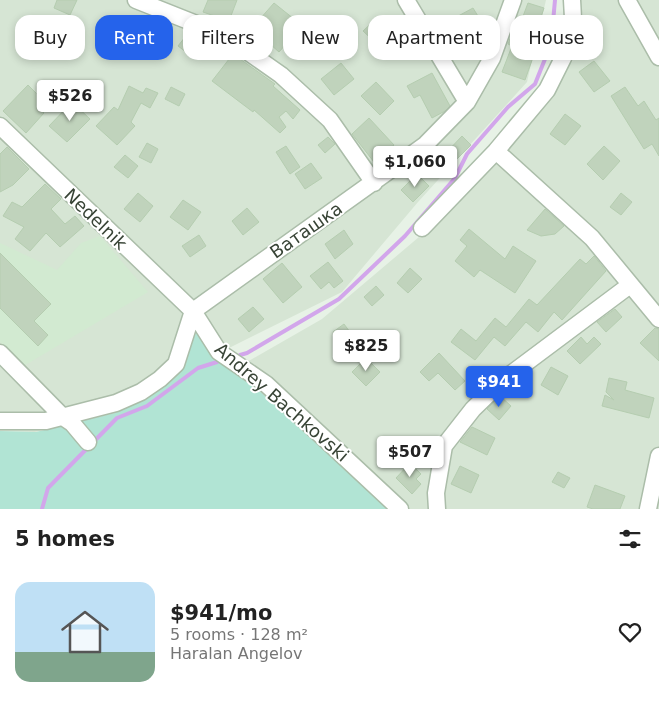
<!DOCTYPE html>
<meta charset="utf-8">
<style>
:root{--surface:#fff;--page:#f2f2f2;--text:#222;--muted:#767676;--line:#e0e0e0;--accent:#2563eb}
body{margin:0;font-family:"DejaVu Sans",sans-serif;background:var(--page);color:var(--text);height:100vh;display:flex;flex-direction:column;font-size:19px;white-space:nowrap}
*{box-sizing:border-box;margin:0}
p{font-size:16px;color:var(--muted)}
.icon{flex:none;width:28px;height:28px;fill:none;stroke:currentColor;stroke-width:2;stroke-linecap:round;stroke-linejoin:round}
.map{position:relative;height:509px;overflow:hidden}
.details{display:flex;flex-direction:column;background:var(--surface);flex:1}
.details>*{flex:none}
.banner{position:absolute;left:15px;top:15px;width:630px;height:45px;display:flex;gap:10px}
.price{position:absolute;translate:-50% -42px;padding:0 11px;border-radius:5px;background:#fff;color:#222;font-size:16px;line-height:32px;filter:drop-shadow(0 1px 2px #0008)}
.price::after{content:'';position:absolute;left:50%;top:30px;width:15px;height:11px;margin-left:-8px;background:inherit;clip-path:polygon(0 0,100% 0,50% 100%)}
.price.on{background:var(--accent);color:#fff}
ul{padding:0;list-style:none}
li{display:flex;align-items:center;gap:15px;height:125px;padding:0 15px}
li+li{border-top:1px solid var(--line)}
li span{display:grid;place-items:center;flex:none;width:140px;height:100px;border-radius:15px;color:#555}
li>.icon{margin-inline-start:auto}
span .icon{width:60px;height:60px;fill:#fffc;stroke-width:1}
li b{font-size:21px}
h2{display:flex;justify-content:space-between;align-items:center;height:60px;padding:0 15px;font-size:21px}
.pill{padding:0 18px;border-radius:15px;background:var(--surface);box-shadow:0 2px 8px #0003;font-size:18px;line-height:45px}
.pill.on{background:var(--accent);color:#fff}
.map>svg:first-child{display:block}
.residential{fill:#d6e5d4}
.education{fill:#d2ead1}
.green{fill:#b1e4d4}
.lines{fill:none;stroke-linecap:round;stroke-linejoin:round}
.stream{stroke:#d2a6eb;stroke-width:4}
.building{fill:#c0d3bc;stroke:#b5cdb0}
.minor-casing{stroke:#abbda9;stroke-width:19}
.minor{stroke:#fff;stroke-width:16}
.labels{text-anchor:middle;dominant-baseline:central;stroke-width:4;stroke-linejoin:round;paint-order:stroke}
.street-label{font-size:18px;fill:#384436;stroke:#fff}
</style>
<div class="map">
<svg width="659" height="509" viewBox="0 0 659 509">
<rect width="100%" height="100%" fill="#e7f2e6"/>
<path class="residential" d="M0 0H546L527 82 418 202 342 292 231 347 216 351 196 334 176 376 115 413 35 432 0 431Z
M580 0H659V509H400L240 366 322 319 458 204 587 43Z"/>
<path class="education" d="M100 236 148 292 22 367 0 342V243L57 270 81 243Z"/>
<path class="green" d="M196 333 389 509H0V431L36 432 115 413 176 376Z"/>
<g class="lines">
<path class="stream" d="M240 355 247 353 339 299 405 236 455 178 467 154 508 107 535 84 551 44 555 0
M42 509 48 488 117 418 147 406 198 368 217 362"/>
</g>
<path class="building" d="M57 0H77L70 15 54 8Z
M208 0H237L229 21 203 12Z
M274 3 304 27 309 20 317 26 322 19 339 33 320 54 295 34 279 52 252 28Z
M528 3 544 8 532 44 537 46 525 80 502 72 512 46 508 44 512 33 516 35Z
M473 8 481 21 493 26 489 37 472 30 458 38 449 21Z
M377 18 390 31 377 44 363 31Z
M30 26 50 34 43 56 22 49Z
M189 32 208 40 194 58 178 46Z
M141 33 151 41 142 52 132 43Z
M233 54 275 84 273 86 300 110 293 119 286 111 279 117 286 127 280 133 254 110 253 112 212 81Z
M594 61 610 81 594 92 579 72Z
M341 63 354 79 334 95 321 79Z
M432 73 450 106 445 111 432 118 420 95 414 98 407 86Z
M376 82 394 101 380 115 361 96Z
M28 85 45 102 39 108 44 113 26 133 3 111Z
M129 86 143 93 146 88 158 93 150 108 141 103 131 122 135 126 117 145 96 126 114 107 118 110Z
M171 87 185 94 179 106 165 99Z
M625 87 638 106 644 101 656 120 659 118V156L652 144 644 149 611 96Z
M72 102 90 119 67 142 49 126Z
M565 114 581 126 565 145 550 134Z
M369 118 394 145 374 162 352 134Z
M462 136 471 145 455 161 446 153Z
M328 137 335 144 325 153 318 145Z
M147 143 158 149 151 163 139 157Z
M286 146 300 167 290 174 276 152Z
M604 146 620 161 603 180 587 164Z
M7 147 29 169 13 185 0 192V154Z
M125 155 138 166 128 178 114 167Z
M311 163 322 178 305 189 295 174Z
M417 174 429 186 413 202 401 190Z
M45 184 61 199 51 209 65 224 75 216 84 226 60 247 46 233 30 251 15 239 24 227 3 216 12 202 22 207Z
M138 193 153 206 140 222 124 209Z
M621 193 632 202 621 215 610 207Z
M183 200 201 212 188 230 170 217Z
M247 208 259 222 243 235 232 221Z
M545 209 564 226 555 234 541 236 527 230Z
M469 229 505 259 513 246 536 261 515 293 480 270 474 277 455 261 467 246 460 240Z
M344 230 353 244 335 259 325 244Z
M199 235 206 246 190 257 182 246Z
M0 253 51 304 34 321 48 335 38 346 0 308Z
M594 256 606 271 562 320 554 312 538 332 526 322 505 346 494 337 475 360 451 342 461 329 476 341 495 318 506 327 529 299 537 305 580 259 586 264Z
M328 262 343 281 334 288 329 282 321 289 310 276Z
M282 263 302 287 283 303 263 279Z
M410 268 422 279 408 293 397 283Z
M376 286 384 295 372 306 364 297Z
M253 307 264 319 249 332 238 319Z
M615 309 622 317 606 332 597 322Z
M344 324 358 343 347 351 333 332Z
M655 328 659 329V361L640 343Z
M581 337 587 344 594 337 601 344 580 364 567 351Z
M439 353 465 381 455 390 438 373 429 381 420 372Z
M366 358 380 372 366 386 352 372Z
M551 367 568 376 558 395 541 385Z
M609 378 627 382 625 390 654 398 649 418 602 406 605 395 614 400 606 392Z
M500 396 511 406 499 420 487 409Z
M472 427 495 438 487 455 460 442Z
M410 463 421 474 416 479 421 484 412 494 396 478Z
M460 466 479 475 471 493 451 484Z
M558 472 570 478 564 488 552 482Z
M595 485 625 496 620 509H593L587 507Z"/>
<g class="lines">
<g class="minor-casing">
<path id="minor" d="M136 0 224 35 281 75 330 120 374 183
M406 0 467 102
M627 0 659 57
M0 126 193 311 219 352 266 384 400 509
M496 151 592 238 659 319
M422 228 496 151 547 90 574 36 572 0
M193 311 425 145 467 102 492 58 513 0
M0 353 63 417 72 423 88 442
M0 421H46L116 403 141 392 160 379 176 364 193 311
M437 509 436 493 444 446 473 409 503 380 630 285
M648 509 659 456"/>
</g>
<use href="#minor" class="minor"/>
</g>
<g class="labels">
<g class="street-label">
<text transform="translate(96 219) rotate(44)">Nedelnik</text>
<text transform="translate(306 230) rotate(-35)">Ваташка</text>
<text transform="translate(282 402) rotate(41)">Andrey Bachkovski</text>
</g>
</g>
</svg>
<b class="price" style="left:70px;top:122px">$526</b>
<b class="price" style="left:415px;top:188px">$1,060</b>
<b class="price" style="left:366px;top:372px">$825</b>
<b class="price on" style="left:499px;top:408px">$941</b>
<b class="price" style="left:410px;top:478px">$507</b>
<div class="banner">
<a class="pill">Buy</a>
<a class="pill on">Rent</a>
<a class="pill">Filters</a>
<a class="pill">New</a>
<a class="pill">Apartment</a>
<a class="pill">House</a>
</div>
</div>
<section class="details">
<h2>5 homes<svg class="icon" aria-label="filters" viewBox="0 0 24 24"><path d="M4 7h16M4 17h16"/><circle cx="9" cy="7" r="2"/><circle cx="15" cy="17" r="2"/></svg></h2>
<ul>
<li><span style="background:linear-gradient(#bfe0f5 70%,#7fa58c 0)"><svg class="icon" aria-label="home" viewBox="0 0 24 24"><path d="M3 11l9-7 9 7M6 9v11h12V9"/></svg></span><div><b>$941/mo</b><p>5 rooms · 128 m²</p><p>Haralan Angelov</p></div><svg class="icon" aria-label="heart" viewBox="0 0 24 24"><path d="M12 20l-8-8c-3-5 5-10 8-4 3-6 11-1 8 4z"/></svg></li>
</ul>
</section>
